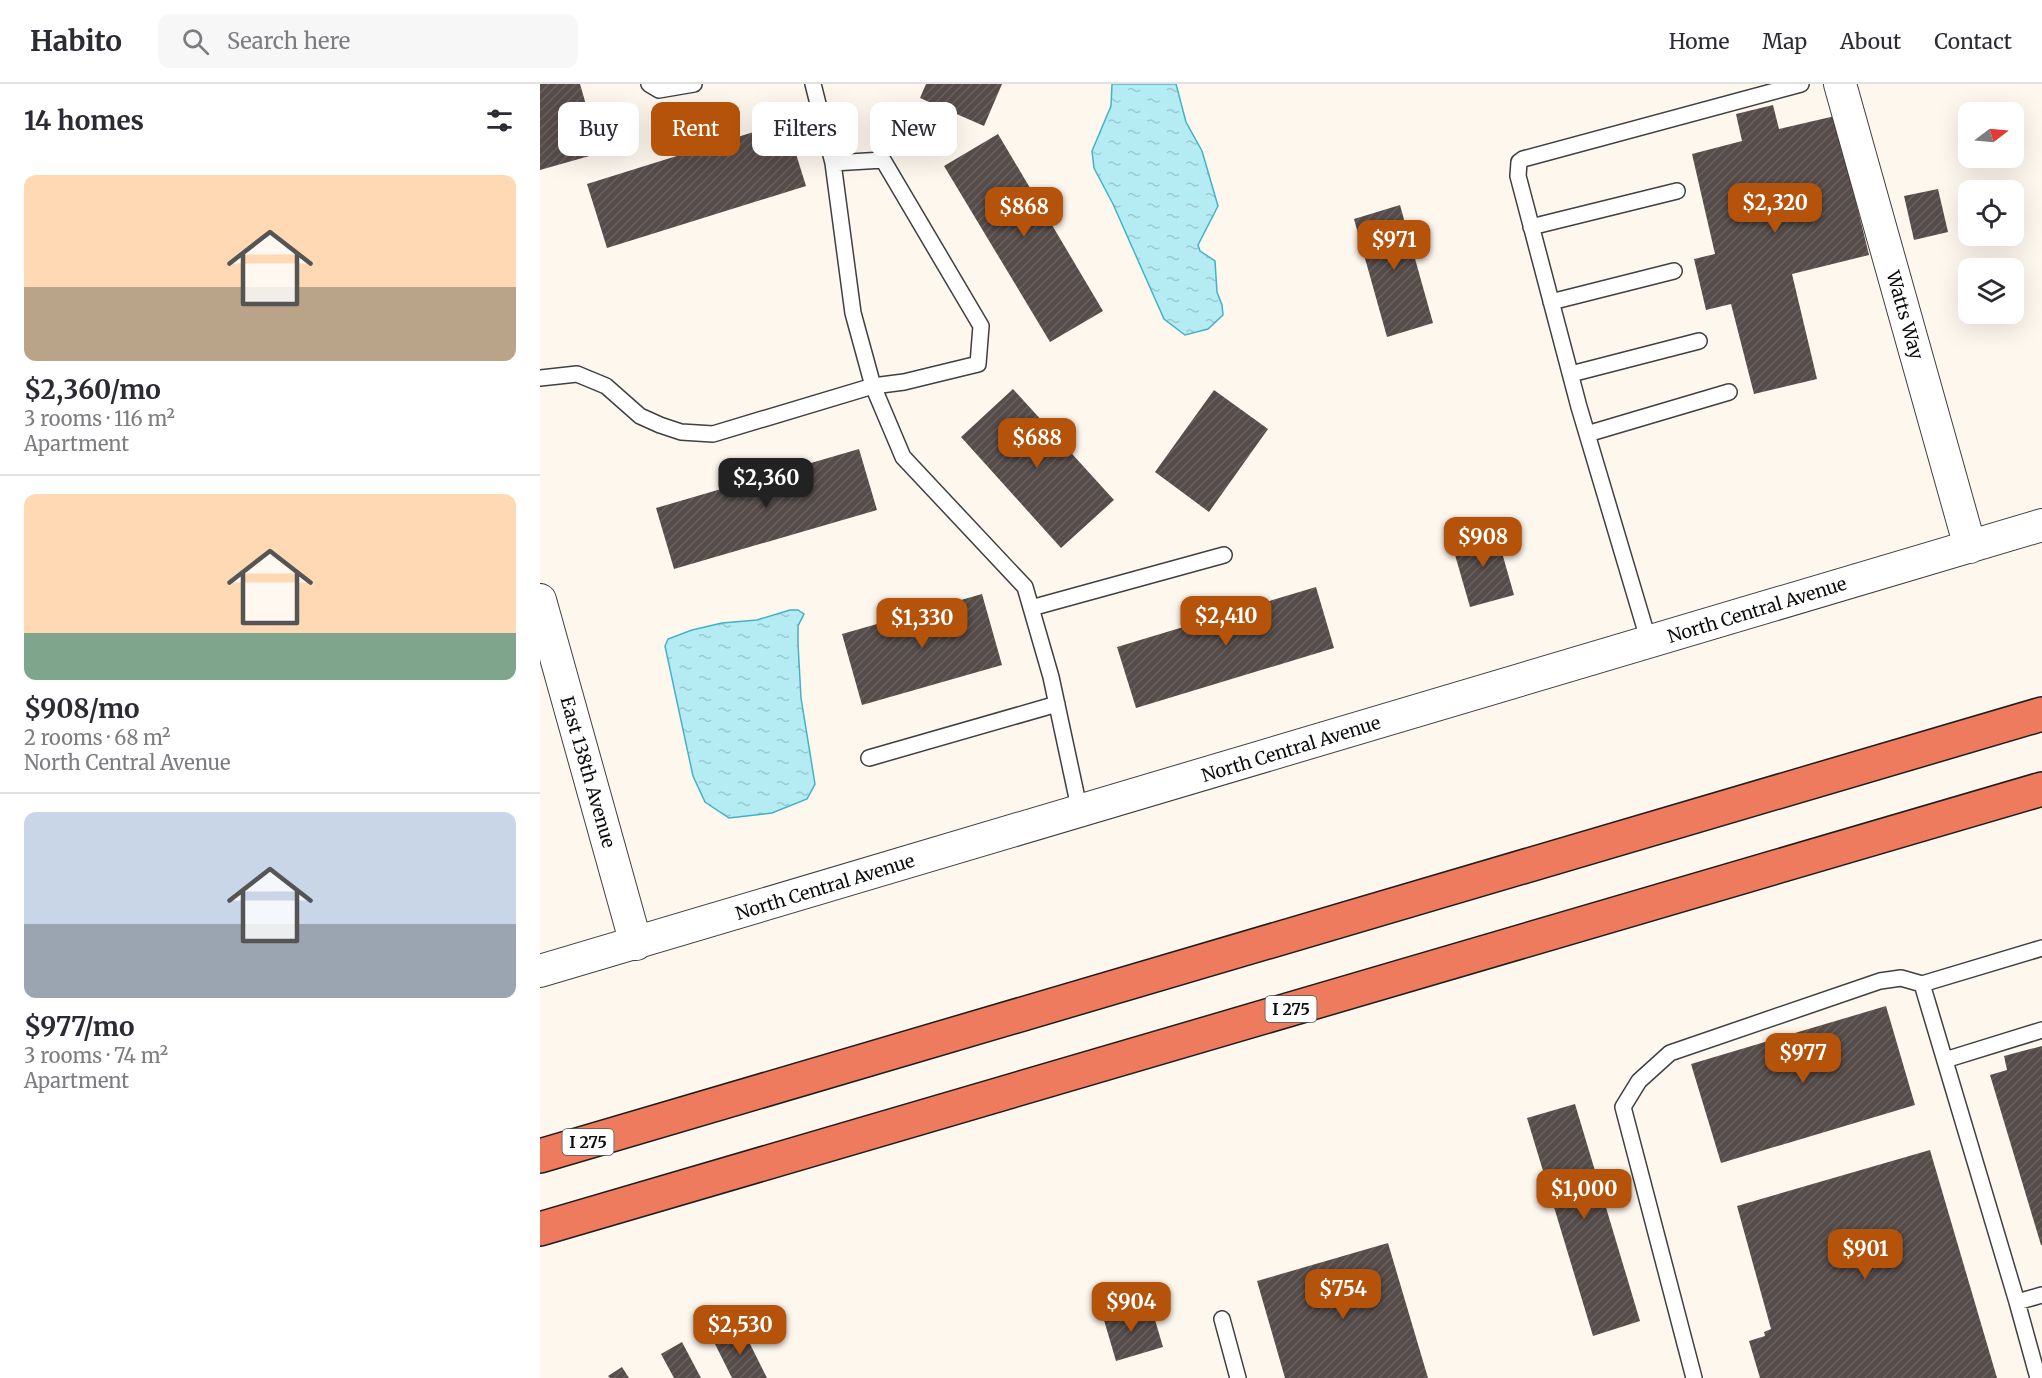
<!DOCTYPE html>
<meta charset="utf-8">
<style>
:root{--surface:#fff;--page:#f7f7f7;--text:#2b2b33;--muted:#7c7c81;--line:#e1e1e2;--accent:#b45309}
body{margin:0;font-family:Merriweather,serif;background:var(--page);color:var(--text);height:100vh;display:flex;flex-direction:column;font-size:22px;white-space:nowrap}
*{box-sizing:border-box;margin:0}
p{font-size:20px;color:var(--muted)}
.icon{flex:none;width:33px;height:33px;fill:none;stroke:currentColor;stroke-width:2;stroke-linecap:round;stroke-linejoin:round}
.map{position:relative;flex:1;overflow:hidden}
.drawer{display:flex;flex-direction:column;background:var(--surface);width:540px}
.drawer>*{flex:none}
.hud{position:absolute;left:18px;top:18px;width:570px;height:54px;display:flex;gap:12px}
.needle{width:39px;rotate:74deg}
.fabs{position:absolute;left:1418px;top:18px;display:grid;gap:12px}
.fabs a{display:grid;place-items:center;width:66px;height:66px;border-radius:12px;background:var(--surface);box-shadow:0 6px 24px #0002;font-size:30px}
.price{position:absolute;translate:-50% -51px;padding:0 14px;border-radius:12px;background:var(--accent);color:#fff;font-size:20px;line-height:39px;filter:drop-shadow(0 2px 3px #0008)}
.price::after{content:'';position:absolute;left:50%;top:36px;width:18px;height:14px;margin-left:-9px;background:inherit;clip-path:polygon(0 0,100% 0,50% 100%)}
.price.current{background:#222;color:#fff}
ul{padding:0;list-style:none}
li{display:grid;align-content:center;gap:12px;height:318px;padding:0 24px}
li+li{border-top:2px solid var(--line)}
li span{display:grid;place-items:center;height:186px;border-radius:12px;color:#555}
li>.icon{margin-inline-start:auto}
span .icon{width:108px;height:108px;fill:#fffc;stroke-width:1}
li b{font-size:26px}
h2{display:flex;justify-content:space-between;align-items:center;height:72px;padding:0 24px;font-size:26px}
.tag{padding:0 21px;border-radius:12px;background:var(--surface);box-shadow:0 6px 24px #0002;font-size:21px;line-height:54px}
.tag.current{background:var(--accent);color:#fff}
header{display:flex;align-items:center;gap:36px;box-sizing:border-box;height:84px;padding:0 30px;background:var(--surface);border-bottom:2px solid var(--line)}
header strong{font-size:28px}
nav{display:flex;gap:33px;margin-inline-start:auto;font-size:21px}
.search{width:420px;height:54px;background:var(--page);display:flex;align-items:center;gap:15px;box-sizing:border-box;padding:0 21px;border-radius:12px;color:var(--muted);font-size:22px}
main{display:flex;flex:1;min-height:0}
.map>svg:first-child{display:block}
.water{fill:url(#water-ripples);stroke:#40b3c7;stroke-width:1.5}
.building{fill:url(#building-hatch)}
.lines{fill:none;stroke-linecap:round;stroke-linejoin:round}
.lane-casing{stroke:#404040;stroke-width:18}
.street-casing{stroke:#404040;stroke-width:34}
.highway-casing{stroke:#1e1e1e;stroke-width:36}
.lane{stroke:#fff;stroke-width:15}
.street{stroke:#fff;stroke-width:32}
.highway{stroke:#ee7b5d;stroke-width:33}
.labels{text-anchor:middle;dominant-baseline:central;stroke-width:6;stroke-linejoin:round;paint-order:stroke}
.shield{fill:#fff;stroke:#565656;stroke-width:1.5}
.shield-label{font-size:16px;font-weight:bold;fill:#0d0d0d}
.street-label{font-size:18px;fill:#0d0d0d;stroke:#fff}
</style>
<header>
<strong>Habito</strong>
<div class="search"><svg class="icon" aria-label="search" viewBox="0 0 24 24"><circle cx="10" cy="10" r="6"/><path d="M15 15l6 6"/></svg>Search here</div>
<nav><a>Home</a><a>Map</a><a>About</a><a>Contact</a></nav>
</header>
<main>
<section class="drawer">
<h2>14 homes<svg class="icon" aria-label="filters" viewBox="0 0 24 24"><path d="M4 7h16M4 17h16"/><circle cx="9" cy="7" r="2"/><circle cx="15" cy="17" r="2"/></svg></h2>
<ul>
<li><span style="background:linear-gradient(#ffd9b3 60%,#b9a48a 0)"><svg class="icon" aria-label="home" viewBox="0 0 24 24"><path d="M3 11l9-7 9 7M6 9v11h12V9"/></svg></span><div><b>$2,360/mo</b><p>3 rooms · 116 m²</p><p>Apartment</p></div></li>
<li><span style="background:linear-gradient(#ffd9b3 75%,#7fa58c 0)"><svg class="icon" aria-label="home" viewBox="0 0 24 24"><path d="M3 11l9-7 9 7M6 9v11h12V9"/></svg></span><div><b>$908/mo</b><p>2 rooms · 68 m²</p><p>North Central Avenue</p></div></li>
<li><span style="background:linear-gradient(#c9d6e8 60%,#9aa5b1 0)"><svg class="icon" aria-label="home" viewBox="0 0 24 24"><path d="M3 11l9-7 9 7M6 9v11h12V9"/></svg></span><div><b>$977/mo</b><p>3 rooms · 74 m²</p><p>Apartment</p></div></li>
</ul>
</section>
<div class="map">
<svg width="1502" height="1294" viewBox="0 0 1502 1294">
<defs>
<pattern id="water-ripples" width="26" height="14" patternUnits="userSpaceOnUse" patternTransform="scale(1.5)"><rect width="26" height="14" fill="#b5ecf3"/><path d="M2 4q2-2 4 0t4 0M15 11q2-2 4 0t4 0" fill="none" stroke="#9ac9cf"/></pattern>
<pattern id="building-hatch" width="6" height="6" patternUnits="userSpaceOnUse" patternTransform="scale(1.5)"><rect width="6" height="6" fill="#564c4a"/><path d="M-1 1l2-2M0 6l6-6M5 7l2-2" fill="none" stroke="#696160"/></pattern>
</defs>
<rect width="100%" height="100%" fill="#fef7ee"/>
<path class="water" d="M572 0H636L646 38 662 67 678 122 658 161 660 167 675 177 677 208 682 221 683 231 668 245 645 251 624 235 573 120 554 84 552 67 571 22Z
M250 526H258L264 530 258 542V560L261 614 275 700 267 715 232 729 189 734 165 718 153 692 125 562 128 555 152 546 182 539 217 536Z"/>
<path class="building" d="M0 0H40L60 69 0 86Z
M386 0H462L444 42 380 14Z
M1233 21 1239 45 1295 32 1329 171 1252 190 1277 295 1214 310 1191 220 1166 226 1154 175 1175 170 1152 70 1202 57 1196 30Z
M246 38 266 102 67 164 47 100Z
M458 50 563 227 510 258 404 82Z
M1398 105 1408 148 1374 156 1364 112Z
M860 121 893 239 847 253 814 135Z
M473 305 574 416 521 464 421 353Z
M674 306 728 345 669 428 615 388Z
M319 365 337 426 134 485 116 424Z
M955 444 974 511 930 523 911 457Z
M776 503 794 564 596 624 577 563Z
M442 510 462 581 322 621 302 550Z
M1346 922 1375 1021 1181 1079 1151 980Z
M1502 962V1161H1501L1450 991 1467 986 1464 972Z
M1035 1020 1100 1237 1053 1252 987 1034Z
M1390 1066 1457 1294H1220L1209 1257 1225 1252 1224 1248 1231 1245 1197 1122Z
M848 1159 888 1294H745L717 1197Z
M584 1219 590 1236 613 1229 623 1263 576 1277 561 1226Z
M202 1244 227 1294H192L174 1258Z
M142 1258 161 1294H134L121 1270Z
M82 1283 89 1294H70L68 1292Z"/>
<g class="lines">
<g class="lane-casing">
<path id="lane" d="M109 0 119 6 154 0
M273 0 293 79 313 229 333 302 364 298 438 280 441 242 343 76 293 79
M991 143 1137 107
M1011 218 1134 187
M1031 290 1159 257
M0 294 37 290 66 302 100 332 120 341 141 348 173 350 333 302 363 373 485 503 511 593 540 728
M1047 350 1189 308
M491 524 684 471
M1109 558 1039 323 978 92 979 78 983 75 1261 0
M329 674 517 620
M1405 976 1502 946
M1477 1218 1382 900 1502 864
M682 1235 698 1294
M1154 1294 1083 1023 1099 997 1130 969 1340 897 1361 894 1382 900
M1498 1294 1477 1218 1502 1211"/>
</g>
<g class="street-casing">
<path id="street" d="M1300 0 1430 463
M0 516 96 860
M0 887 1502 441"/>
</g>
<g class="highway-casing">
<path id="highway" d="M0 1072 1502 630
M0 1145 1502 705"/>
</g>
<use href="#lane" class="lane"/>
<use href="#street" class="street"/>
<use href="#highway" class="highway"/>
</g>
<g class="labels">
<g class="shield">
<rect x="725.5" y="912" width="51" height="26" rx="4.5"/>
<rect x="22.5" y="1045" width="51" height="26" rx="4.5"/>
</g>
<g class="shield-label">
<text x="751" y="925">I 275</text>
<text x="48" y="1058">I 275</text>
</g>
<g class="street-label">
<text transform="translate(1365 231) rotate(74)">Watts Way</text>
<text transform="translate(1217 526) rotate(-17)">North Central Avenue</text>
<text transform="translate(751 665) rotate(-17)">North Central Avenue</text>
<text transform="translate(48 688) rotate(74)">East 138th Avenue</text>
<text transform="translate(285 803) rotate(-17)">North Central Avenue</text>
</g>
</g>
</svg>
<div class="fabs">
<a><svg class="needle" viewBox="-14 -14 28 28"><path d="M0-13l5 13h-10z" fill="#e53935"/><path d="M0 13l5-13h-10z" fill="#7c7c81"/></svg></a>
<a><svg class="icon" aria-label="locate" viewBox="0 0 24 24"><circle cx="12" cy="12" r="6"/><path d="M12 2v4M12 18v4M2 12h4M18 12h4"/></svg></a>
<a><svg class="icon" aria-label="layers" viewBox="0 0 24 24"><path d="M12 4l9 5-9 5-9-5zM3 14l9 5 9-5"/></svg></a>
</div>
<b class="price" style="left:1235px;top:150px">$2,320</b>
<b class="price" style="left:484px;top:154px">$868</b>
<b class="price" style="left:854px;top:187px">$971</b>
<b class="price" style="left:497px;top:385px">$688</b>
<b class="price current" style="left:226px;top:425px">$2,360</b>
<b class="price" style="left:943px;top:484px">$908</b>
<b class="price" style="left:686px;top:563px">$2,410</b>
<b class="price" style="left:382px;top:565px">$1,330</b>
<b class="price" style="left:1263px;top:1000px">$977</b>
<b class="price" style="left:1044px;top:1136px">$1,000</b>
<b class="price" style="left:1325px;top:1196px">$901</b>
<b class="price" style="left:803px;top:1236px">$754</b>
<b class="price" style="left:591px;top:1249px">$904</b>
<b class="price" style="left:200px;top:1272px">$2,530</b>
<div class="hud">
<a class="tag">Buy</a>
<a class="tag current">Rent</a>
<a class="tag">Filters</a>
<a class="tag">New</a>
</div>
</div>
</main>
